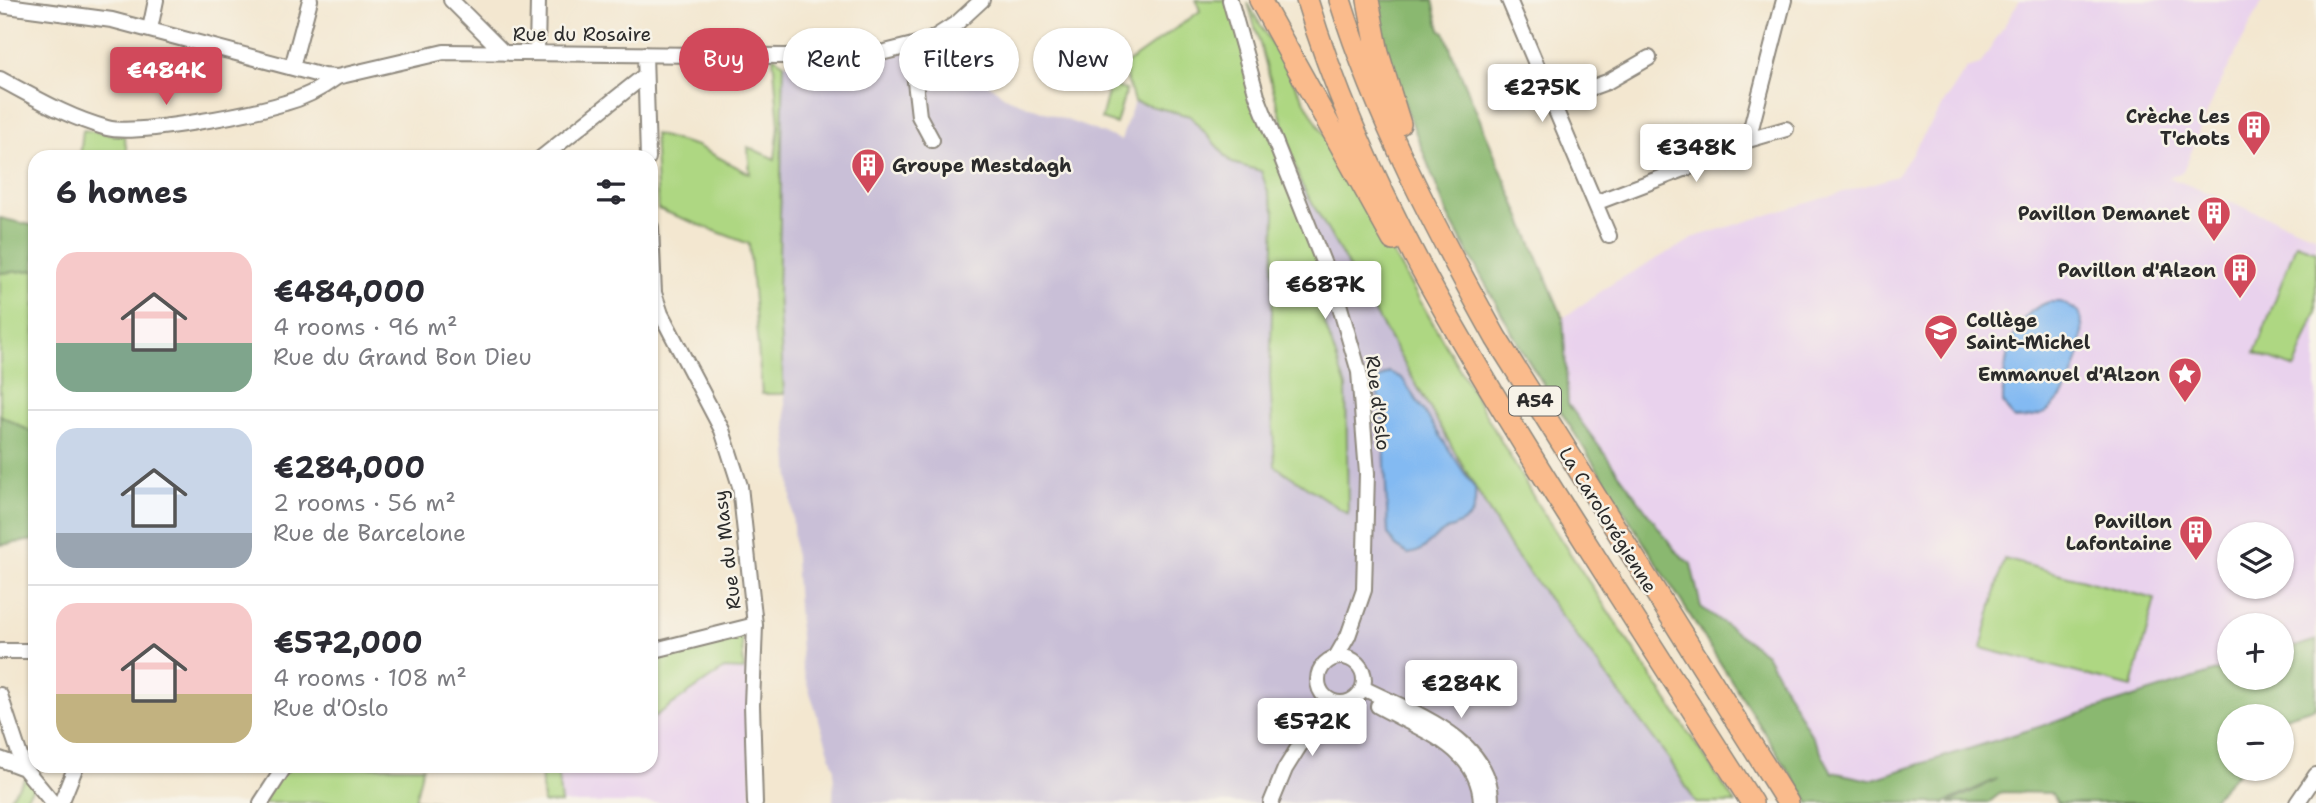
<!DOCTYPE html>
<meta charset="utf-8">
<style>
:root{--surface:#fff;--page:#f7f7f7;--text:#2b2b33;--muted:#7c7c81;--line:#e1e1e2;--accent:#d1495b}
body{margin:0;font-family:"Shantell Sans",sans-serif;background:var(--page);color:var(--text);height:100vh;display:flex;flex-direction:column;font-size:26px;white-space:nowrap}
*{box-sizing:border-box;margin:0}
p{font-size:23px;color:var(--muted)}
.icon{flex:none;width:38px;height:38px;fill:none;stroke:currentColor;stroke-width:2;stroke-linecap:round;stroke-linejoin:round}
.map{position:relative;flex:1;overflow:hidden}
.drawer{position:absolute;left:28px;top:150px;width:630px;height:623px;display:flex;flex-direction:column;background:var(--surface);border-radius:21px;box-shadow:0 2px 5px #0004}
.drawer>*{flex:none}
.top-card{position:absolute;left:679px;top:28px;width:665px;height:63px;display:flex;gap:14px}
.tools{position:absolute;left:2217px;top:522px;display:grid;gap:14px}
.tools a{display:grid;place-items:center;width:77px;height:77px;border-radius:50%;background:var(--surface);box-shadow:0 2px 5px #0004;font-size:35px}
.price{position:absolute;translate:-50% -60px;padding:0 16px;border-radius:7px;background:#fff;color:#222;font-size:23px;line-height:46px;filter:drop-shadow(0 2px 4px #0008)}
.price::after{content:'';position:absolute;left:50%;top:42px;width:21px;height:16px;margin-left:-10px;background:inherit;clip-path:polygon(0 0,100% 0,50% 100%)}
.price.active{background:var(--accent);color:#fff}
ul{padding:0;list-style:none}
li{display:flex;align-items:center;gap:21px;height:175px;padding:0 28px}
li+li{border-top:2px solid var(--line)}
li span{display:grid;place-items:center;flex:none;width:196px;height:140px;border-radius:21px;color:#555}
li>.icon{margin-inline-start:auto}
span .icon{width:84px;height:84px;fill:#fffc;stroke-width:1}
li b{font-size:30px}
h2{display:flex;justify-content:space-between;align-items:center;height:84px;padding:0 28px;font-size:30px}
.tag{padding:0 24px;border-radius:32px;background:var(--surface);box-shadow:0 2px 5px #0004;font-size:24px;line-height:63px}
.tag.active{background:var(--accent);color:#fff}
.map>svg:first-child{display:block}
.built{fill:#e9d2ed;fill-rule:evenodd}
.industrial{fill:#c9bfd7}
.green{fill:#aed782;stroke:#6c8156;stroke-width:2}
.forest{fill:#8ab870;stroke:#5a724e;stroke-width:2}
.water{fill:#83baf2;stroke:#57728e;stroke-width:2}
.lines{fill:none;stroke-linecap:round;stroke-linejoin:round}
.minor-casing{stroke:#8f897e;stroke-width:18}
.highway-casing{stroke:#8f897e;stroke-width:24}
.minor{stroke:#fff;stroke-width:14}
.highway{stroke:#fabb8c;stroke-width:21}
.labels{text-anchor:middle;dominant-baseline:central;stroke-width:5;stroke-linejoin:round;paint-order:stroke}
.shield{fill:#f7f3e8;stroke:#686764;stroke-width:2}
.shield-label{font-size:18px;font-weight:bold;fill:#2b2b2b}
.street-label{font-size:19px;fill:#2b2b2b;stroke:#f7f3e8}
.poi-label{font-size:19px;font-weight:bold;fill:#2b2b2b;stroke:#f7f3e8;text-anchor:end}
</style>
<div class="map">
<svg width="2316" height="803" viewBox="0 0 2316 803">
<rect width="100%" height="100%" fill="#f7f3e8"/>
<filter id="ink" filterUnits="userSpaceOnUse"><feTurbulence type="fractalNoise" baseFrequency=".0143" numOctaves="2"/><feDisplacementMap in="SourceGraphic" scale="14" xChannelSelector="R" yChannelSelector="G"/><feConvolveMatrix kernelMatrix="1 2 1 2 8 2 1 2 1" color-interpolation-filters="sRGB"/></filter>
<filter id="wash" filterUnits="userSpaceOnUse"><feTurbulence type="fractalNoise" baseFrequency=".00686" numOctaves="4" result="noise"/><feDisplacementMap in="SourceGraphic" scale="28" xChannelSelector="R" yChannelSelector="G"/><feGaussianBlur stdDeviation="1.57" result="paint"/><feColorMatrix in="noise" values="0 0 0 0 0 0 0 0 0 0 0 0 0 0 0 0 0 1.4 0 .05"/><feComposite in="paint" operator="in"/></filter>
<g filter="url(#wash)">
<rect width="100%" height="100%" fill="#f3e7d0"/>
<path class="built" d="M2020 0H2263L2216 92 2183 172 2168 177 2316 236V640L2282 651V625H2230L2229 667 1870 780 1832 772 1766 654 1701 607 1691 564 1675 550 1568 404 1563 318 1616 281 1698 236 1897 176 1966 69 1980 65ZM2230 534H2282V586H2230Z
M724 669 752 670 751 803H561L557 767 651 766V719Z"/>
<path class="industrial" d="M934 46 1009 99 1121 140 1134 102 1190 116 1232 163 1300 182 1509 546 1669 759 1697 803H833L834 767 802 668 778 293 784 63Z"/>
<path class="green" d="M1196 0H1229L1322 272 1323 318 1346 387 1348 514 1275 466 1270 377 1275 213 1261 171 1232 163 1190 116 1134 102 1123 66 1200 11Z
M1248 3 1538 505 1735 803H1696L1669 759 1509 546 1300 182Z
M773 56 784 63 778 293 784 394H762L749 244 658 209 654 134 697 146 750 174 748 147 775 159 779 125Z
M1110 85 1126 90 1116 124 1101 119Z
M83 130 124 136 128 157 80 158Z
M2296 244 2316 251V312L2295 368 2255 353Z
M35 270V434L0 415V273Z
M2004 559 2155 599 2132 687 1981 648Z
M741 629 744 670 724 669 651 719V651Z
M274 766 423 767 415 800 438 802 257 803Z
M541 767H557L561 803H543Z
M29 773 37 783 22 803H6Z"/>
<path class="forest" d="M1379 0H1433L1440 30 1445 32 1452 53 1563 318 1568 404 1675 550 1691 564 1701 607 1766 654 1832 772 1870 780 2229 667 2230 677H2282V651L2316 640V707L2282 718 2230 716V768H2242L2209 803H2058L2051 793 2002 792 1988 803H1949L1997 779 1944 803H1809L1523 352 1448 216 1395 79 1383 34Z
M0 218 35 226V270L0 273Z
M0 415 35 434V540L0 545Z"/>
<path class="water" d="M2049 302H2061L2079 312C2090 338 2072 396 2046 412 2036 418 2026 419 2014 419L2003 403C2003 366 2008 315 2049 302Z
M1389 372 1402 378 1475 489C1477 528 1462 518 1439 535 1424 545 1427 551 1408 554L1396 546 1388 534 1383 418 1375 382Z"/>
</g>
<g filter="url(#ink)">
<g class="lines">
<g class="minor-casing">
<path id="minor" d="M451 0 504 53
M1230 0 1257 96 1337 297 1359 372 1367 473 1364 590 1348 636 1336 657
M1509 0 1609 236
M0 5 112 20 323 76 337 77 444 52 785 56 885 52 929 41 957 23 982 0
M150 29 156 0
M911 47 919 116 932 140
M537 53 538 0
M645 54 648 158
M292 67 310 0
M0 79C34 97 69 118 107 128 137 136 252 113 285 103 304 98 322 88 337 77
M1552 102 1607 82 1649 58
M1748 140 1784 0
M541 158 644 76
M1595 203 1713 158 1748 140 1786 129
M651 227 654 293 661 314 722 430 740 486 755 625 752 705 755 803
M0 651H35
M651 651 755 625
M1318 680a23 23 0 1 1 46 0a23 23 0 1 1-46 0Z
M1363 688C1410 712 1493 738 1491 803
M0 695 24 768 53 803
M1378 706C1419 729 1480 748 1481 803
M0 759 24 768
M61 803 76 766
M261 803 285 766
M1271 803 1285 769 1328 700
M2297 803 2316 775"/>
</g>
<g class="highway-casing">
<path id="highway" d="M1260 0 1393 240
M1307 0C1362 183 1465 352 1567 513 1628 610 1690 706 1752 803
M1340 0C1377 119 1436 230 1496 338L1788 803
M1368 0 1378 53 1400 124"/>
</g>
<use href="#minor" class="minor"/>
<use href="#highway" class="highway"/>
</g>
</g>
<defs>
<g id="building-pin" transform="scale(1.75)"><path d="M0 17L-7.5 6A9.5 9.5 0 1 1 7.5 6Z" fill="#d1495b" stroke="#f7f3e8"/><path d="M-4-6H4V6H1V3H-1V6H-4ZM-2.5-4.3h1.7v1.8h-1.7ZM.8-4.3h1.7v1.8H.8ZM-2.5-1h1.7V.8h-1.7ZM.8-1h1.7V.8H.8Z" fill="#fff"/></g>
<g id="school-pin" transform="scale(1.75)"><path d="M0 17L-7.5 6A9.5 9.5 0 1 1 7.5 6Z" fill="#d1495b" stroke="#f7f3e8"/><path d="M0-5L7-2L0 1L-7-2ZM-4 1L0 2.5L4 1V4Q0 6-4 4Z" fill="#fff"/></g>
<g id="sight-pin" transform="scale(1.75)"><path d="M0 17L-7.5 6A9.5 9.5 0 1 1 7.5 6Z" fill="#d1495b" stroke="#f7f3e8"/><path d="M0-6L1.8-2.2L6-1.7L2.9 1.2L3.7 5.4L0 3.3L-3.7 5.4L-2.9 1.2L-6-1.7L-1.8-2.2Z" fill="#fff"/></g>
</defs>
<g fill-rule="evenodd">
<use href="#building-pin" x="2254" y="127"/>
<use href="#building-pin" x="868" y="165"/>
<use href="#building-pin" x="2214" y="213"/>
<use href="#building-pin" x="2240" y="270"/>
<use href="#school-pin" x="1941" y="331"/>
<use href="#sight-pin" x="2185" y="374"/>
<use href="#building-pin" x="2196" y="532"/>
</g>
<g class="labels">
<rect class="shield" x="1509" y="386.5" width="52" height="29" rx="5"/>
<g class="shield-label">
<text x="1535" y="401">A54</text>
</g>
<g class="street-label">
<text x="582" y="34">Rue du Rosaire</text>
<text transform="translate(1378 403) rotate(83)">Rue d'Oslo</text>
<text transform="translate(1608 520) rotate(58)">La Carolorégienne</text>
<text transform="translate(727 550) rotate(-97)">Rue du Masy</text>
</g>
<g class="poi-label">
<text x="2230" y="116">Crèche Les<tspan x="2230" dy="22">T'chots</tspan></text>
<text x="892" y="165" text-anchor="start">Groupe Mestdagh</text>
<text x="2190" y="213">Pavillon Demanet</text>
<text x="2216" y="270">Pavillon d'Alzon</text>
<text x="1966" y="320" text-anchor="start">Collège<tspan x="1966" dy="22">Saint-Michel</tspan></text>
<text x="2160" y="374">Emmanuel d'Alzon</text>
<text x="2172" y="521">Pavillon<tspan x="2172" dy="22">Lafontaine</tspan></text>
</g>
</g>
</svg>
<div class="tools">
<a><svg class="icon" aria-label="layers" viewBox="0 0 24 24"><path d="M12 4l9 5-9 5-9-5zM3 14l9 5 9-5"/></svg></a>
<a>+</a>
<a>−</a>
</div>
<b class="price active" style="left:166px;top:107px">€484K</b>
<b class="price" style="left:1542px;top:124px">€275K</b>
<b class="price" style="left:1696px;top:184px">€348K</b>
<b class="price" style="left:1325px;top:321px">€687K</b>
<b class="price" style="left:1461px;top:720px">€284K</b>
<b class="price" style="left:1312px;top:758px">€572K</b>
<div class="top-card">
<a class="tag active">Buy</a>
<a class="tag">Rent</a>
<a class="tag">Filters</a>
<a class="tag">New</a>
</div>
<section class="drawer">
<h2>6 homes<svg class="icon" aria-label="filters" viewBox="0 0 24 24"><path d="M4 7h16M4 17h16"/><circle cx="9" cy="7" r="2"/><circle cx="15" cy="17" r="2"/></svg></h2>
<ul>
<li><span style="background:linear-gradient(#f6c9c9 65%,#7fa58c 0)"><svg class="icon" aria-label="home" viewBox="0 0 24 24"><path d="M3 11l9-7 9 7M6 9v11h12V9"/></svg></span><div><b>€484,000</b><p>4 rooms · 96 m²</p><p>Rue du Grand Bon Dieu</p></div></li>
<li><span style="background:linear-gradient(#c9d6e8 75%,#9aa5b1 0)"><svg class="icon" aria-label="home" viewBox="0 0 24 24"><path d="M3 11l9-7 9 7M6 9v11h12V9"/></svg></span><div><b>€284,000</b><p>2 rooms · 56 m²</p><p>Rue de Barcelone</p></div></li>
<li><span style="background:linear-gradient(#f6c9c9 65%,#c2b280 0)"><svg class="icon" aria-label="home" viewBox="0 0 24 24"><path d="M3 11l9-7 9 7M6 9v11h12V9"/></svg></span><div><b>€572,000</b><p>4 rooms · 108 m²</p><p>Rue d'Oslo</p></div></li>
</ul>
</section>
</div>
